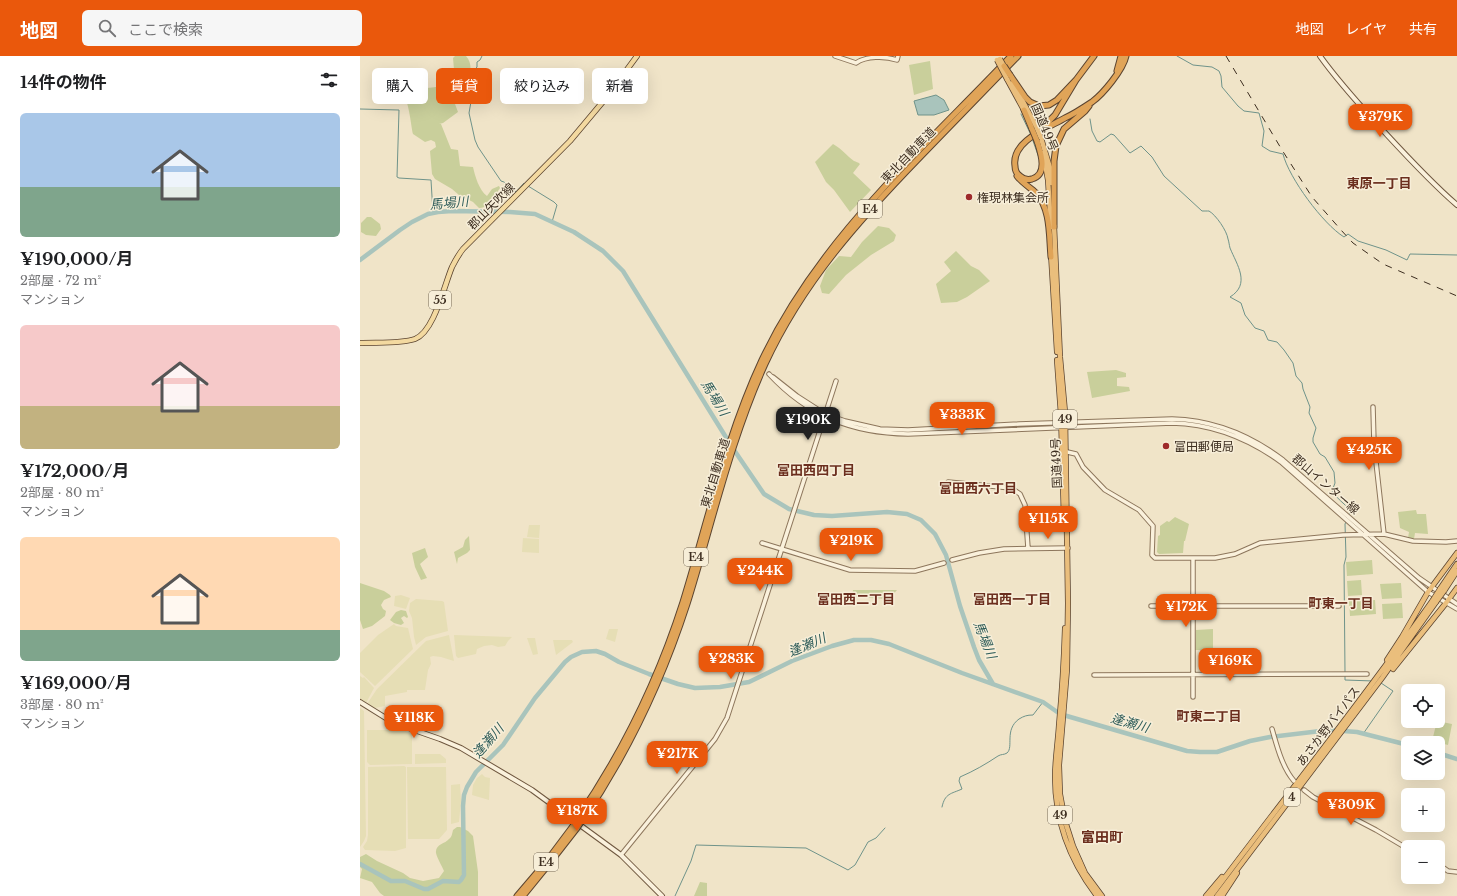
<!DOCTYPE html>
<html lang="ja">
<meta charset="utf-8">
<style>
:root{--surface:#fff;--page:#f6f6f6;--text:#202124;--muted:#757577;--accent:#ea580c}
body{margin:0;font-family:"Libre Baskerville","Noto Sans JP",serif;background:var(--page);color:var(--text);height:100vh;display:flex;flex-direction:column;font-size:15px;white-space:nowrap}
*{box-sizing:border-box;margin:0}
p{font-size:13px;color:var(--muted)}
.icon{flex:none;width:22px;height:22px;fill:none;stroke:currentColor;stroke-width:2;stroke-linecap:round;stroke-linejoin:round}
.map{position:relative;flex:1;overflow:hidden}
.side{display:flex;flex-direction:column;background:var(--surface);width:360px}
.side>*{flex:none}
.top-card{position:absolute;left:12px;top:12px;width:380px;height:36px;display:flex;gap:8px}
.buttons{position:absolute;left:1041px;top:628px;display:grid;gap:8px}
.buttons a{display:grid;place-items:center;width:44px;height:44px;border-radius:6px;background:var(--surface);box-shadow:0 4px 16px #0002;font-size:20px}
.price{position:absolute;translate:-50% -34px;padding:0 9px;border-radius:8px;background:var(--accent);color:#fff;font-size:13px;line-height:26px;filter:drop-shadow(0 1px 2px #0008)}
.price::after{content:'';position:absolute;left:50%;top:24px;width:12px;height:9px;margin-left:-6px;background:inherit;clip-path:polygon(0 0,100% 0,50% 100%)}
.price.current{background:#222;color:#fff}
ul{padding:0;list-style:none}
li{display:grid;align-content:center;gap:8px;height:212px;padding:0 20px}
li span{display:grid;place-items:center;height:124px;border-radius:6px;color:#555}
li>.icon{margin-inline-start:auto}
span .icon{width:72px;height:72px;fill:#fffc;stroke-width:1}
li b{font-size:17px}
h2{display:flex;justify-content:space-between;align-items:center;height:48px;padding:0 20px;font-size:17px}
.tag{padding:0 14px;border-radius:6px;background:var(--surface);box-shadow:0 4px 16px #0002;font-size:14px;line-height:36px}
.tag.current{background:var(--accent);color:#fff}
header{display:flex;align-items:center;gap:24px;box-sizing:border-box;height:56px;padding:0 20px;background:var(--accent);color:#fff}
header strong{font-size:19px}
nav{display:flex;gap:22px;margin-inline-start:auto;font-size:14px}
.search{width:280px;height:36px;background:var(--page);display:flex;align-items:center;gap:10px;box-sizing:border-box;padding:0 14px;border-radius:6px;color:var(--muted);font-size:15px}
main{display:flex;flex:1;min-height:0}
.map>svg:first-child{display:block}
.farmland{fill:#e6deb5}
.green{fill:#c9cf9b}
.water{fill:#a9c4bc;stroke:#6f938a}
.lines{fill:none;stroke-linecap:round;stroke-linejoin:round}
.stream{stroke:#6f938a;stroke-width:1}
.river{stroke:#a9c4bc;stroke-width:4.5}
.tertiary-casing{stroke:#8d765c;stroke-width:5.5}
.secondary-casing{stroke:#6f573f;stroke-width:6}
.primary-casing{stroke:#5b4430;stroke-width:6}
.trunk-casing{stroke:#5b4430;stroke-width:6}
.motorway-casing{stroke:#5b4430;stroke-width:7}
.tertiary{stroke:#faf1dc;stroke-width:3.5}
.secondary{stroke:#faf1dc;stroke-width:4}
.primary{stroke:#f3d9a0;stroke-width:4.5}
.trunk{stroke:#eabe7c;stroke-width:4.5}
.motorway{stroke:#e0a458;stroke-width:5}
.rail{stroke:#3d2e20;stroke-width:1;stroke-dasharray:7 7;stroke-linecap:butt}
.trunk-bridge-casing{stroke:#5b4430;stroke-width:6;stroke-linecap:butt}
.motorway-bridge-casing{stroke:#5b4430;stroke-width:7;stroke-linecap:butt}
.trunk-bridge{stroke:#eabe7c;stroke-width:4.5}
.motorway-bridge{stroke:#e0a458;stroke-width:5}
.poi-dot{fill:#9e2a2b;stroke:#f7eed8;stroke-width:1.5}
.labels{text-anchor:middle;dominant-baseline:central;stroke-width:3;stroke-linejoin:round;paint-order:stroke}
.shield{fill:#f7eed8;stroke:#756857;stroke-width:1}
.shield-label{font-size:11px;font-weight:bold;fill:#3d2e20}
.street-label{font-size:12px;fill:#3d2e20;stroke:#f7eed8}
.poi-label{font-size:12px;fill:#3d2e20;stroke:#f7eed8;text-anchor:start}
.neighbourhood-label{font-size:13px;font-weight:bold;fill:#6b2e1e;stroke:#f7eed8}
.water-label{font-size:13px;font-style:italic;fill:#2f5d5a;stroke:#f7eed8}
.quarter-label{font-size:14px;font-weight:bold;fill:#6b2e1e;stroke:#f7eed8}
</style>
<header>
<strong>地図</strong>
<div class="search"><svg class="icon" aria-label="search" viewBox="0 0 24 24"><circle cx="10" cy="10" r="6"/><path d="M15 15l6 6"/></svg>ここで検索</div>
<nav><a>地図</a><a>レイヤ</a><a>共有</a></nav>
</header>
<main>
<section class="side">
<h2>14件の物件<svg class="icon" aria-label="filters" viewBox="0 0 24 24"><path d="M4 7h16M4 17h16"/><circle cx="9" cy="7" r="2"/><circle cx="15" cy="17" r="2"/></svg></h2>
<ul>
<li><span style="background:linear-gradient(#a9c7e8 60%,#7fa58c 0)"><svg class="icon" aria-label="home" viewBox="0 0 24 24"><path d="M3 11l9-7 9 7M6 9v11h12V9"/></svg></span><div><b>¥190,000/月</b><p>2部屋 · 72 m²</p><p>マンション</p></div></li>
<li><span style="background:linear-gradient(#f6c9c9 65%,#c2b280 0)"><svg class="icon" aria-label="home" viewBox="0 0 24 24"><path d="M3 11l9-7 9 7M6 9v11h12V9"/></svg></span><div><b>¥172,000/月</b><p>2部屋 · 80 m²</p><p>マンション</p></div></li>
<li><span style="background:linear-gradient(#ffd9b3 75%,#7fa58c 0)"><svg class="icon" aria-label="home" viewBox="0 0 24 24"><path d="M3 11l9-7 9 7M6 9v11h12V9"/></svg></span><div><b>¥169,000/月</b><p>3部屋 · 80 m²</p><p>マンション</p></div></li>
</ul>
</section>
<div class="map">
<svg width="1097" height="840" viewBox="0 0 1097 840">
<rect width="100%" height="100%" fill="#f0e4c8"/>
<path class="farmland" d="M169 469H180L179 482 167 481Z
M163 482 179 483V497L162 496Z
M41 539 50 542 46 553 34 550 35 540Z
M56 543 82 545 84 546 88 575 66 581 56 589 54 581 52 562 49 555 50 547Z
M34 568 36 570 48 572 53 593 15 630 0 616V597L18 579Z
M249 573H258L255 586 246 583Z
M89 579 94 605 81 601 73 600 70 601 71 608 68 614 65 634H47V636L25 640V650L15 652 7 648 17 633 66 585Z
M94 579 152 581 148 585 145 590 138 591 132 589 124 590 117 593 116 598 98 602 96 600Z
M167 582H175L178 598 173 599Z
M193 584H212L213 586 196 599Z
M0 620 3 622 4 621 14 632 6 647 0 643Z
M0 652 4 655 6 780 4 785 0 791Z
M7 674H43L52 677V708L10 709 7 706Z
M55 698H80L86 703V707L55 708Z
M44 710 46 711V792L35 795 5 794 3 791 7 785 8 779V711Z
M47 711H86L87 774 79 783H48Z
M122 718 125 721 130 722 129 744 112 739 113 729 117 722Z
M100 728 101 745 99 766 91 768V729Z"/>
<path class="green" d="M95 0H106C111 6 111 11 110 19L113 22V32L110 37H99L92 40 98 56 83 67 79 68H81L91 93 98 94 100 110 113 111C115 120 119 134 127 140L132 133 139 130 140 132C133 141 132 151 119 152L113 146 99 139 92 133 75 123 72 118 70 95 76 91 75 86 71 84 65 86 53 78C51 69 49 47 44 40 42 37 39 36 37 33L36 29C41 25 50 20 56 21 56 24 54 27 57 30 63 35 90 29 95 25L93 2Z
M570 5 573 33 554 39 549 9Z
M473 88C482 93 487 100 494 105 496 106 498 106 500 108L493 117 511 134 490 156 474 134 466 126 455 106Z
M7 161H11L20 168 21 173 16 180 6 179 1 176V167Z
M518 170 529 172 536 179 534 185 511 199 486 219 469 238 462 237 460 230 466 214 479 200 491 201 502 186Z
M596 195 611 210 619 214 630 225 607 241 597 246 581 247 576 228 591 215 584 206Z
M756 314 766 317V321L757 322V330L769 331 770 335 732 342 727 316Z
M1056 454 1057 458H1066L1068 478 1055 477 1054 483 1048 482 1049 476 1040 472 1038 456Z
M815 461 829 468 825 485H824L823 497 799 498 797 496 798 480 800 479V470L807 465 809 466Z
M109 480 110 494 107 497 98 502 97 508 94 496 103 491 105 484Z
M65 492 68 501 60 508 67 522 61 524 55 511 52 497Z
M1012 504 1013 518 987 520 986 506Z
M1001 524 1002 539 988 540 987 525Z
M0 527 24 535 30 539 31 541 24 544 21 549 23 553 26 555 25 560 12 570 3 573 0 564Z
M1041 527 1042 542 1022 543 1020 528Z
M493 534H537L529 543 492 541Z
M1015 544 1016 558 990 560 989 545Z
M1042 547 1043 562 1023 563 1022 548Z
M41 554 46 555 48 561 47 562 44 560 41 562 44 567 41 569 34 567 30 564 36 556Z
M853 573V594H835L836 574Z
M1077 665 1092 668 1088 689 1072 685Z
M97 771H100L108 775 113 780 118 816V840H24L20 837 12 826 0 822 2 813 0 811V801L6 798 17 805 43 817 50 822 63 825 79 822 84 815C82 810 77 802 76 797 75 788 85 788 89 783 92 781 92 778 93 774Z
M340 826 347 827V840H334Z"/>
<path class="water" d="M576 39 584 44 589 54 574 59H558L554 45Z"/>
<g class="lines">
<path class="stream" d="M122 0 120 4 117 6V11L111 18 115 23 109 57 115 84 118 91 141 125 144 126 156 136 164 127 165 128
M817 0 833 9 852 11 859 15 861 20 862 31 878 50 884 55 899 57 904 75 902 90 910 95 923 98C929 122 963 168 984 181L988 178 998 185 1026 194 1047 204 1050 198 1097 199
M0 53 39 54 37 121 39 122 71 124 73 157
M661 58 671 79
M730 63 732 75 737 85 740 86 751 78 754 79 770 97 781 90 792 101 804 120 842 155C845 155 847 155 849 155 856 159 867 175 868 183 869 186 869 188 870 192 877 209 891 228 870 241L881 247 885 259 895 272 904 275 908 284 917 286 924 294 933 307 936 320 942 327 943 333 950 351 949 357 956 372 953 382V386L960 398 965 401 974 416 975 427 972 435C977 443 984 447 990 454L989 459
M672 82 679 102
M168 130 194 146 197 149 192 166
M985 616 984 509 986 501 985 468 986 466
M985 619V624L1013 625
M1003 678 1033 635 1021 627
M582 751C585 737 591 738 602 733L599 725 600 721C614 715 626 708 638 700 641 698 644 699 647 697 654 691 644 674 659 663 664 660 667 659 673 659L683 646
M315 840 331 805 336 789 446 792 488 814 495 809 508 786 516 782 525 772"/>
<path class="river" d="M0 204 40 174 52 166 68 158 78 156 92 155 150 156 175 158 214 176 243 195 263 215 372 391 404 438 429 453 454 459 472 460 527 456 547 458 561 464 575 478 586 499 600 550 614 591 619 604 633 628
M1078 697 1097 703
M0 808 31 825H45L64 833H68L83 825 99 826 101 824 104 819 103 750 104 739 107 731 116 716 143 689 175 642 205 606 211 601 222 596 236 595 245 598 259 606 289 618 318 628 335 632 360 631 389 626 432 605 472 590 494 584H511L529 588 602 617 683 646 700 658 827 695 840 696H857L890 685 910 681 969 674 997 676 1048 689"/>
<g class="tertiary-casing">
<path id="tertiary" d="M475 0 496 7C506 0 525 0 537 4L538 0
M409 318C448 360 492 377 548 378L812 367C853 368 888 382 921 406L1068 536 1097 553
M413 321 437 340 465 358 485 365 520 373 548 374 659 368 812 363C853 364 890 379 923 404L1059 522 1097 548
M1013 351 1014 388 1024 478
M703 395 716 398 723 411 745 434 779 454 793 470 792 499 795 502H855L875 498 900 487 983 479 1024 478 1053 485 1086 486 1097 485
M588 426 651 432 660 438 665 449 668 492
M402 487 490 514 555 515 584 507
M592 504 619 497 644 493 708 492
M791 550H979
M734 619 1007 618
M833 641V503
M912 673C917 690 922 711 934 725
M944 734 953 741 1016 774 1048 793
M261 799 355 683 367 662 476 325
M1078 808 1088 815 1097 816"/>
</g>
<g class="secondary-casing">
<path id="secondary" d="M960 0C977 24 997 46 1017 68 1043 96 1068 124 1097 149
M0 646 29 664 40 669 80 683 101 692 172 734 261 799 302 840"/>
</g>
<g class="primary-casing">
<path id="primary" d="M0 287C15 286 41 288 55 283 74 276 84 230 92 211 95 205 99 198 103 193L210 85 246 42 277 0"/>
</g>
<g class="trunk-casing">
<path id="trunk" d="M647 23 665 56
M653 27 676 70
M681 82 690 112 692 127
M683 97 688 124 691 171
M694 169 700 301 705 356 708 547 707 613 699 709 700 738 705 765 713 790 725 817 742 840
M691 198 697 296
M697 304 701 359 704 464
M1080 533 1097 508
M1084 535 1097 515
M705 572C704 604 702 637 699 669 698 686 695 704 695 721 695 765 711 806 737 840
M1027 604 1042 581 1068 536 1097 497
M1033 613 1086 547 1097 532
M846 840 862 821
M851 840C925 741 1002 645 1073 544
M857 840 1022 622 1076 546
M862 840 877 817"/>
</g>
<g class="motorway-casing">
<path id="motorway" d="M757 15 761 0
M650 19 665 41 670 46 679 50 689 49 697 44 716 24 734 0
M664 54 672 73
M675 75 689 65 695 59 716 24
M677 85C680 95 689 118 672 123 668 124 663 123 660 120 657 118 655 114 655 110 651 85 688 72 705 62 714 58 723 52 732 46 743 38 763 14 766 0
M657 120C662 127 670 131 676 137 691 153 689 180 691 201
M694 171V105L696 90 704 73 725 55 729 50
M217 763C263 696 298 624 323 546 348 465 366 381 402 304 459 183 561 95 651 0
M221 766C267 699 302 625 327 548 352 468 370 385 405 308 443 226 498 165 561 100 593 67 625 34 658 0
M157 840 186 806 213 770
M163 840 189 808 217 772"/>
</g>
<use href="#tertiary" class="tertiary"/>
<use href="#secondary" class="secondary"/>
<use href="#primary" class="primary"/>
<use href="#trunk" class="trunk"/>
<use href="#motorway" class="motorway"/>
<path class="rail" d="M866 0 922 94 952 141 981 174 993 187 1023 208 1097 240"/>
<g class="trunk-bridge-casing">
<path id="trunk-bridge" d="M640 3 645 12
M637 4 647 23
M676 70 681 82
M1073 544 1080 533
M1076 546 1084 535"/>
</g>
<g class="motorway-bridge-casing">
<path id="motorway-bridge" d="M644 10 650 19
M672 73 677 85
M213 770 217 763
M217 772 221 766"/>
</g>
<use href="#trunk-bridge" class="trunk-bridge"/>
<use href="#motorway-bridge" class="motorway-bridge"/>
</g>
<g class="poi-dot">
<circle cx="609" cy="141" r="4"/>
<circle cx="806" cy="390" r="4"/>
</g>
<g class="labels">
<g class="shield">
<rect x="498" y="144" width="24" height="18" rx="3"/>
<rect x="69" y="235" width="22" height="18" rx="3"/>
<rect x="693" y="354" width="24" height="18" rx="3"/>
<rect x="324" y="492" width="24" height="18" rx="3"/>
<rect x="924" y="732" width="16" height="18" rx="3"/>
<rect x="688" y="750" width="24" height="18" rx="3"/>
<rect x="174" y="797" width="24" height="18" rx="3"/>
</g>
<g class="shield-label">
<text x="510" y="153">E4</text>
<text x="80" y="244">55</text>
<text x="705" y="363">49</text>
<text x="336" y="501">E4</text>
<text x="932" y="741">4</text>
<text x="700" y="759">49</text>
<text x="186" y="806">E4</text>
</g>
<g class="street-label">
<text transform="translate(685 71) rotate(67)">国道49号</text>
<text transform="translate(548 99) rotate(-46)">東北自動車道</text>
<text transform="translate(131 150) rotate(-45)">郡山矢吹線</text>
<text transform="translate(696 407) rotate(-92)">国道49号</text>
<text transform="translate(355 417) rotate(-73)">東北自動車道</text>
<text transform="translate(966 428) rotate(41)">郡山インター線</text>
<text transform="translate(968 670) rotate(-53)">あさか野バイパス</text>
</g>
<g class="poi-label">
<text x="617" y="141">権現林集会所</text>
<text x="814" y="390">富田郵便局</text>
</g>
<g class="neighbourhood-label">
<text x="1019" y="127">東原一丁目</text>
<text x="456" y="414">富田西四丁目</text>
<text x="618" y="432">富田西六丁目</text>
<text x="496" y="543">富田西二丁目</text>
<text x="652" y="543">富田西一丁目</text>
<text x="981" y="547">町東一丁目</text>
<text x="849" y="660">町東二丁目</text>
</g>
<g class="water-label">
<text transform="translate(89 147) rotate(-5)">馬場川</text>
<text transform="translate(355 342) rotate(58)">馬場川</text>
<text transform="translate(625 584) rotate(68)">馬場川</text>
<text transform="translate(447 589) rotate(-23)">逢瀬川</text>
<text transform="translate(770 667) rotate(16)">逢瀬川</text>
<text transform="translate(128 685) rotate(-49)">逢瀬川</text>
</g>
<g class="quarter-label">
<text x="742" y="781">富田町</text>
</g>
</g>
</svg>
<div class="buttons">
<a><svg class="icon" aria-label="locate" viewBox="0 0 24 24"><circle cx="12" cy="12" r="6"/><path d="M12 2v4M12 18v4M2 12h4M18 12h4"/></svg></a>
<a><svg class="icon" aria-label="layers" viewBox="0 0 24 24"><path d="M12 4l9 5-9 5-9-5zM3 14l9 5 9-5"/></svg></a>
<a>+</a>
<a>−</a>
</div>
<b class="price" style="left:1020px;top:82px">¥379K</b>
<b class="price" style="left:602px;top:380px">¥333K</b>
<b class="price current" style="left:448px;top:385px">¥190K</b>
<b class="price" style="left:1009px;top:415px">¥425K</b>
<b class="price" style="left:688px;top:484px">¥115K</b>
<b class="price" style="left:491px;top:506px">¥219K</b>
<b class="price" style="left:400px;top:536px">¥244K</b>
<b class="price" style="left:826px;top:572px">¥172K</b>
<b class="price" style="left:371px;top:624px">¥283K</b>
<b class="price" style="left:870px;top:626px">¥169K</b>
<b class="price" style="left:54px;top:683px">¥118K</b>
<b class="price" style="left:317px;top:719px">¥217K</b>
<b class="price" style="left:991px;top:770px">¥309K</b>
<b class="price" style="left:217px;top:776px">¥187K</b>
<div class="top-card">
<a class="tag">購入</a>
<a class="tag current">賃貸</a>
<a class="tag">絞り込み</a>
<a class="tag">新着</a>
</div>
</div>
</main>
